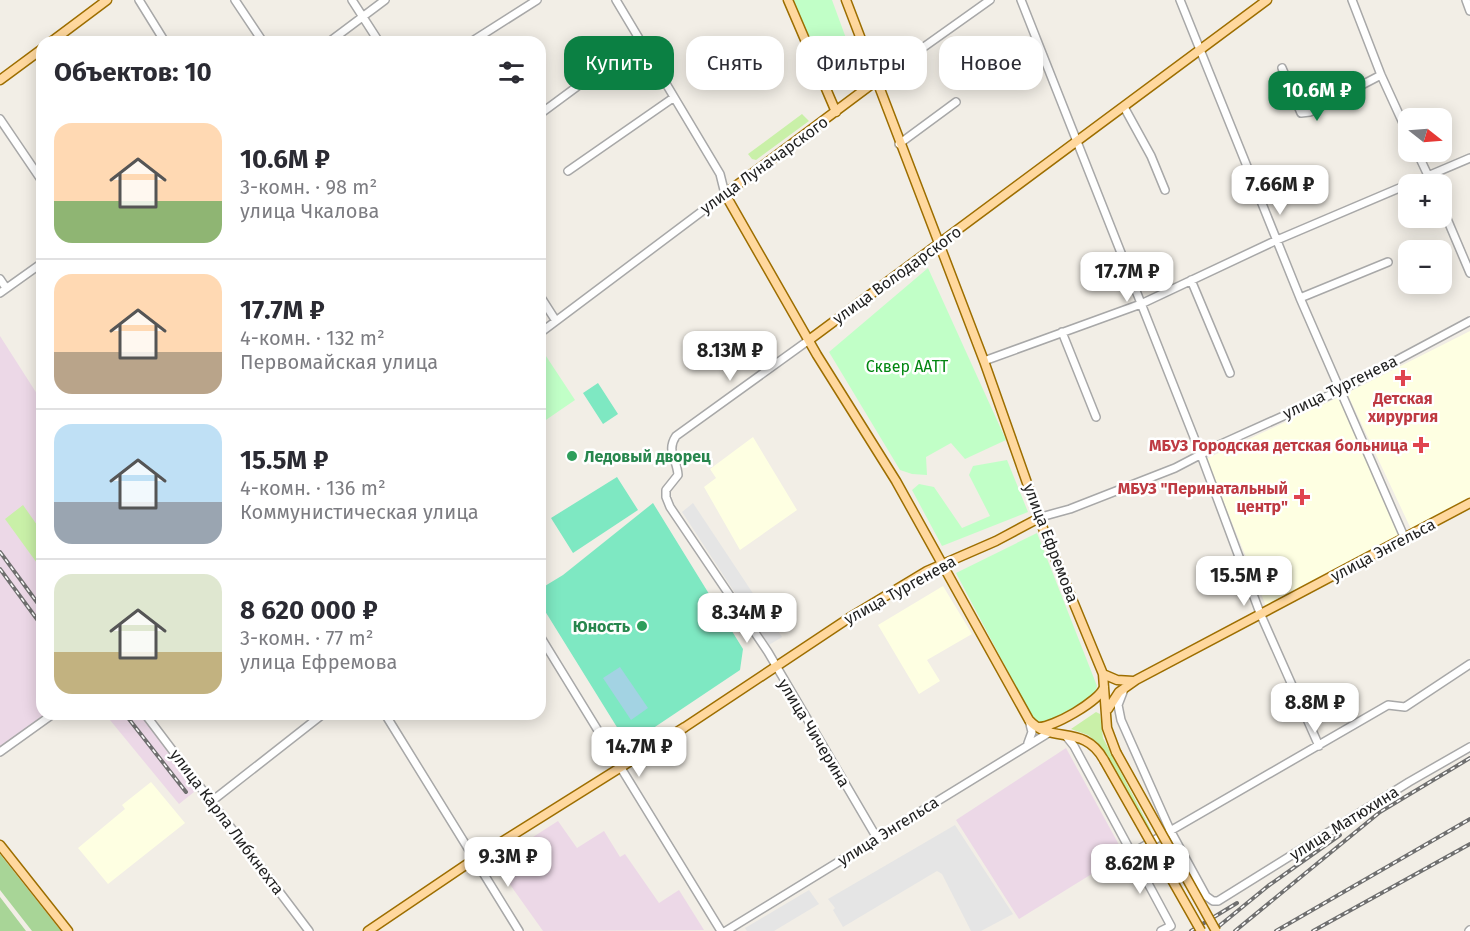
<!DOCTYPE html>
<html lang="ru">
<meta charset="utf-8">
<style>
:root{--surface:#fff;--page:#f7f7f7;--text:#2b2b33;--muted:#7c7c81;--line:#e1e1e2;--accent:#0b8043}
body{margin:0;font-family:"Fira Sans",sans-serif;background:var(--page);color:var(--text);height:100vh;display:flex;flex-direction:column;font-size:22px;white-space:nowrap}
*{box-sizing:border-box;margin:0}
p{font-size:20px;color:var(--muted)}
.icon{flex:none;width:33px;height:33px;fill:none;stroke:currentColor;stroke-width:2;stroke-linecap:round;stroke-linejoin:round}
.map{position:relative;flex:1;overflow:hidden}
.side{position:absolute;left:36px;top:36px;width:510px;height:684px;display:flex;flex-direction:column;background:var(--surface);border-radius:18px;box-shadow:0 3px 15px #0003}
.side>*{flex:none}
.guide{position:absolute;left:564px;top:36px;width:570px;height:54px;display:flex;gap:12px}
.needle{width:39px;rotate:107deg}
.controls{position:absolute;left:1398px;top:108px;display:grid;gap:12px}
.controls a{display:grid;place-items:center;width:54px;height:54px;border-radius:12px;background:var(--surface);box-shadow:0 3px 15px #0003;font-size:30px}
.price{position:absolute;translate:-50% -51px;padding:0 14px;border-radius:12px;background:#fff;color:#222;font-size:20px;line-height:39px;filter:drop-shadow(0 2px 3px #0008)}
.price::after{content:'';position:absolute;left:50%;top:36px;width:18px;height:14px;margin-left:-9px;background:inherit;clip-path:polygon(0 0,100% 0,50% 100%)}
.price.selected{background:var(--accent);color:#fff}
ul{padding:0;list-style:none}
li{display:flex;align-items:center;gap:18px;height:150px;padding:0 18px}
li+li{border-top:2px solid var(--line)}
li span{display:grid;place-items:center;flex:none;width:168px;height:120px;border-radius:18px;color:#555}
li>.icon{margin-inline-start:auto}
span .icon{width:72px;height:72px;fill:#fffc;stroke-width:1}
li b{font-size:26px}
h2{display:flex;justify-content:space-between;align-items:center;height:72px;padding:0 18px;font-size:26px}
.pill{padding:0 21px;border-radius:18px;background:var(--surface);box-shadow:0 3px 15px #0003;font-size:21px;line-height:54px}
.pill.selected{background:var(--accent);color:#fff}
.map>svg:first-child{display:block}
.industrial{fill:#ecd8e7}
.education{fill:#feffe2}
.grass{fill:#c9f0a8}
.forest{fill:#a8d597}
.park{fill:#c1ffc7}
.pitch{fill:#7ee8c2}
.parking{fill:#e5e5e5}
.water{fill:#a3d3e3}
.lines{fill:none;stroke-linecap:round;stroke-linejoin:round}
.minor-casing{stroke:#a8a8a8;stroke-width:10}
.major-casing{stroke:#9d6e00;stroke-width:11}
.minor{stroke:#fff;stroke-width:7}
.major{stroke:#ffd89e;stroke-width:8}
.rail-casing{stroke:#6f6f6f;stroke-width:4}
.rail{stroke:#fff;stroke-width:1.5;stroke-dasharray:4.5;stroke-linecap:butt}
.major-bridge-casing{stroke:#9d6e00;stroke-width:11;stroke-linecap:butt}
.major-bridge{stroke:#ffd89e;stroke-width:8}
.health-dot{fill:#e0444e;stroke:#fff;stroke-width:2}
.leisure-dot{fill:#2e9e5b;stroke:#fff;stroke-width:2}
.labels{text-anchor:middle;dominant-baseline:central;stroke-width:5;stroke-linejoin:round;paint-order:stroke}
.street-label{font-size:16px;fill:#212121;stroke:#fff}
.park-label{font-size:16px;fill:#028611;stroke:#fff}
.health-label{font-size:16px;font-weight:bold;fill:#be3a42;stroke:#fff;text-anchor:end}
.leisure-label{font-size:16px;font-weight:bold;fill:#27864d;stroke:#fff;text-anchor:start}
</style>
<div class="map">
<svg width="1470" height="931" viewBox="0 0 1470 931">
<rect width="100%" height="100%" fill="#f2eee6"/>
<path class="industrial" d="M0 336 39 397H42V714H47L0 747Z
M105 714H141L199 788 179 804Z
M1066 748 1124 854 1019 919 956 820Z
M558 821 577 848 604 831 620 857 625 854 659 903 679 890 704 930 543 931 494 862Z"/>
<path class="education" d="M1470 331V497L1411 529 1347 393Z
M1339 397 1400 535 1266 606 1206 459Z
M753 437 797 510 740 550 704 487 716 478 710 469Z
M943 586 972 634 927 660 940 681 919 694 878 625Z
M151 782 185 823 108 884 78 848 125 809 122 805Z"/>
<path class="grass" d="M802 114 809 121 756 160 752 159 748 154Z
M23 505 42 532V570L5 519Z
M1096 712 1100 714 1103 738 1151 830 1148 832 1099 744 1088 735 1071 729Z"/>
<path class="forest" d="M0 854 61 931H32L0 890Z
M0 897 26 931H0Z"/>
<path class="park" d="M792 0H832L858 71 832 91Z
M928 268 1006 440 965 459 951 443 926 457 927 475 912 474 900 470 829 352Z
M540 347 575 400 540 424Z
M1007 460 1028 512 942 546 912 490 919 484 934 487 962 528 990 516 969 475 973 466Z
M1037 533 1097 686 1093 699C1077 708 1051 731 1033 719L956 573Z"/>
<path class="pitch" d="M598 383 618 414 603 424 583 393Z
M617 477 638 510 573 553 551 518Z
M653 503 743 649 740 670 628 745 540 603V589L563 575Z"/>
<path class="parking" d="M693 503 782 637 769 645 682 512Z
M955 825 1013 914 981 931H971L942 874 937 871 843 927 833 910 835 908 828 899Z
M809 890 819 904 774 931H747L745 928Z"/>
<path class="water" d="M620 667 648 708 631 720 603 678Z"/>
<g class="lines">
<g class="minor-casing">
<path id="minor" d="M139 0 165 42
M235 0 263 42
M352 0 379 42
M1021 0 1201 455 1260 613 1319 746
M1180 0 1300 298 1405 539
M1352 0 1381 75 1408 134
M1466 0 1470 11
M329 42 385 0
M471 42 537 0
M1282 68 1301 113 1310 112 1381 75
M876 81 990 0
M1124 107 1151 156 1165 190
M540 114 640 40
M0 119 42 181
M899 144 956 102
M1417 152 1432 184
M568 171 673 98
M1442 207 1470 273
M0 279 6 288
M1191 280 1230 373
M0 293 42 263
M540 296 556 321
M1300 298 1388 262
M1062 332 1096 417
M540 333 725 194 720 174 616 0
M809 340 676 436C666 451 677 459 678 475L666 490V497L670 507 768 652 877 838
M984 361 1141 304 1277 240 1470 158
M1041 517 1070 509 1175 468 1219 445 1341 390 1470 321
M540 636 721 931
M1123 692 1118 705 1121 720 1170 830 1206 896 1213 901H1218L1409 782 1470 747
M145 714 309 931
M385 714 519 931
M1066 736 1074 746 1171 926 1161 931
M1028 743 1032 732 1029 720
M0 752 53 714
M212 801 323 714
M1132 853 1388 705 1405 707 1470 664
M726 931 1050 732
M1469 931 1470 930"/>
</g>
<g class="major-casing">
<path id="major" d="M788 0 836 112
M846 0 984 361 1044 531 1103 674 1107 728 1116 752
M51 42 107 0
M0 80 42 49
M876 81 725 194 817 355 896 481 1029 720C1051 745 1084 723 1104 760
M809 340 1267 0
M1103 674 1117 680 1133 681
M1108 709 1119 692 1136 680 1470 503
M1038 727C1052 728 1100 701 1104 687
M0 845 68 931
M368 931 476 858 685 727 849 618 927 571 996 541 1041 517"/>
</g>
<use href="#minor" class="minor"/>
<use href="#major" class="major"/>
<g class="rail-casing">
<path id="rail" d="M0 552 42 609
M0 569 42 626
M125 714 186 792
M1191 931 1237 903
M1213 931 1268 886 1340 835
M1235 931 1380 812 1470 758
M1276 931 1470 819
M1313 931 1470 844"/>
</g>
<use href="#rail" class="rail"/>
<g class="major-bridge-casing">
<path id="major-bridge" d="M1116 752 1216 931
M1104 760 1201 931"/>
</g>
<use href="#major-bridge" class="major-bridge"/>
</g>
<g class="health-dot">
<path d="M1400 369h6v6h6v6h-6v6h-6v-6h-6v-6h6z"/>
<path d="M1418 436h6v6h6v6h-6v6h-6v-6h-6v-6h6z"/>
<path d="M1299 488h6v6h6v6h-6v6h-6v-6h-6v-6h6z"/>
</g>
<g class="leisure-dot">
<circle cx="572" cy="456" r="6"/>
<circle cx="642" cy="626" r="6"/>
</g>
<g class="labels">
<g class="street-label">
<text transform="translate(764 165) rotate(-36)">улица Луначарского</text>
<text transform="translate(897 275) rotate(-36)">улица Володарского</text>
<text transform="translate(1340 387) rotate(-26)">улица Тургенева</text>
<text transform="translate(1051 543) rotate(69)">улица Ефремова</text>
<text transform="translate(1383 550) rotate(-28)">улица Энгельса</text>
<text transform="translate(900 590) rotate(-29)">улица Тургенева</text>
<text transform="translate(814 733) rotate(59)">улица Чичерина</text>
<text transform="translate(227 822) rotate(53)">улица Карла Либкнехта</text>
<text transform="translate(1344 823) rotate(-32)">улица Матюхина</text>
<text transform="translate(888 831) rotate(-32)">улица Энгельса</text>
</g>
<g class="park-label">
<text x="907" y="366">Сквер ААТТ</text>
</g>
<g class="health-label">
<text x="1403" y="398" text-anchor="middle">Детская<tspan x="1403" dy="18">хирургия</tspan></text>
<text x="1408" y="445">МБУЗ Городская детская больница</text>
<text x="1288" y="488">МБУЗ "Перинатальный<tspan x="1288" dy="18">центр"</tspan></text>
</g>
<g class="leisure-label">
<text x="584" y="456">Ледовый дворец</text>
<text x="630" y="626" text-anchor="end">Юность</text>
</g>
</g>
</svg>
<div class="controls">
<a><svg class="needle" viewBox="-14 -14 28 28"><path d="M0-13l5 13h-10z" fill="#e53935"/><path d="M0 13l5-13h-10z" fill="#7c7c81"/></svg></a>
<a>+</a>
<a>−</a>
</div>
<b class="price selected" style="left:1317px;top:122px">10.6M ₽</b>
<b class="price" style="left:1280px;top:216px">7.66M ₽</b>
<b class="price" style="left:1127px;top:303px">17.7M ₽</b>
<b class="price" style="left:730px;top:382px">8.13M ₽</b>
<b class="price" style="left:1244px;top:607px">15.5M ₽</b>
<b class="price" style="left:747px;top:644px">8.34M ₽</b>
<b class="price" style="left:1315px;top:734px">8.8M ₽</b>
<b class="price" style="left:639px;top:778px">14.7M ₽</b>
<b class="price" style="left:508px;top:888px">9.3M ₽</b>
<b class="price" style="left:1140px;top:895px">8.62M ₽</b>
<div class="guide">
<a class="pill selected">Купить</a>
<a class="pill">Снять</a>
<a class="pill">Фильтры</a>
<a class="pill">Новое</a>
</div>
<section class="side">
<h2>Объектов: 10<svg class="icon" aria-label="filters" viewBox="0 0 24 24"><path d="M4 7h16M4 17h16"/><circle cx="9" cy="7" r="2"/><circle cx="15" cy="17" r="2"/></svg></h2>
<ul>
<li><span style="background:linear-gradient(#ffd9b3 65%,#8fb573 0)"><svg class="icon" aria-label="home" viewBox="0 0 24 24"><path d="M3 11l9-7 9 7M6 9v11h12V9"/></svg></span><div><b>10.6M ₽</b><p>3-комн. · 98 m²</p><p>улица Чкалова</p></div></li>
<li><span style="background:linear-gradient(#ffd9b3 65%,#b9a48a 0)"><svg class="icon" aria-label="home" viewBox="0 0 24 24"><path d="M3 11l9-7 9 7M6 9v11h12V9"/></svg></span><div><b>17.7M ₽</b><p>4-комн. · 132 m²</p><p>Первомайская улица</p></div></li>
<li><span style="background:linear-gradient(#bfe0f5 65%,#9aa5b1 0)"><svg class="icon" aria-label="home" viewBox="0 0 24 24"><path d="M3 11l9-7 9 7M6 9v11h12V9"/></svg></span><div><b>15.5M ₽</b><p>4-комн. · 136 m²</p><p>Коммунистическая улица</p></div></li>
<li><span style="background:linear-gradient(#dfe7d0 65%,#c2b280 0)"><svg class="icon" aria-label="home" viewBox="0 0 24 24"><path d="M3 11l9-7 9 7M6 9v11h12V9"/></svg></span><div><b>8 620 000 ₽</b><p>3-комн. · 77 m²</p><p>улица Ефремова</p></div></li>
</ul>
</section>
</div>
